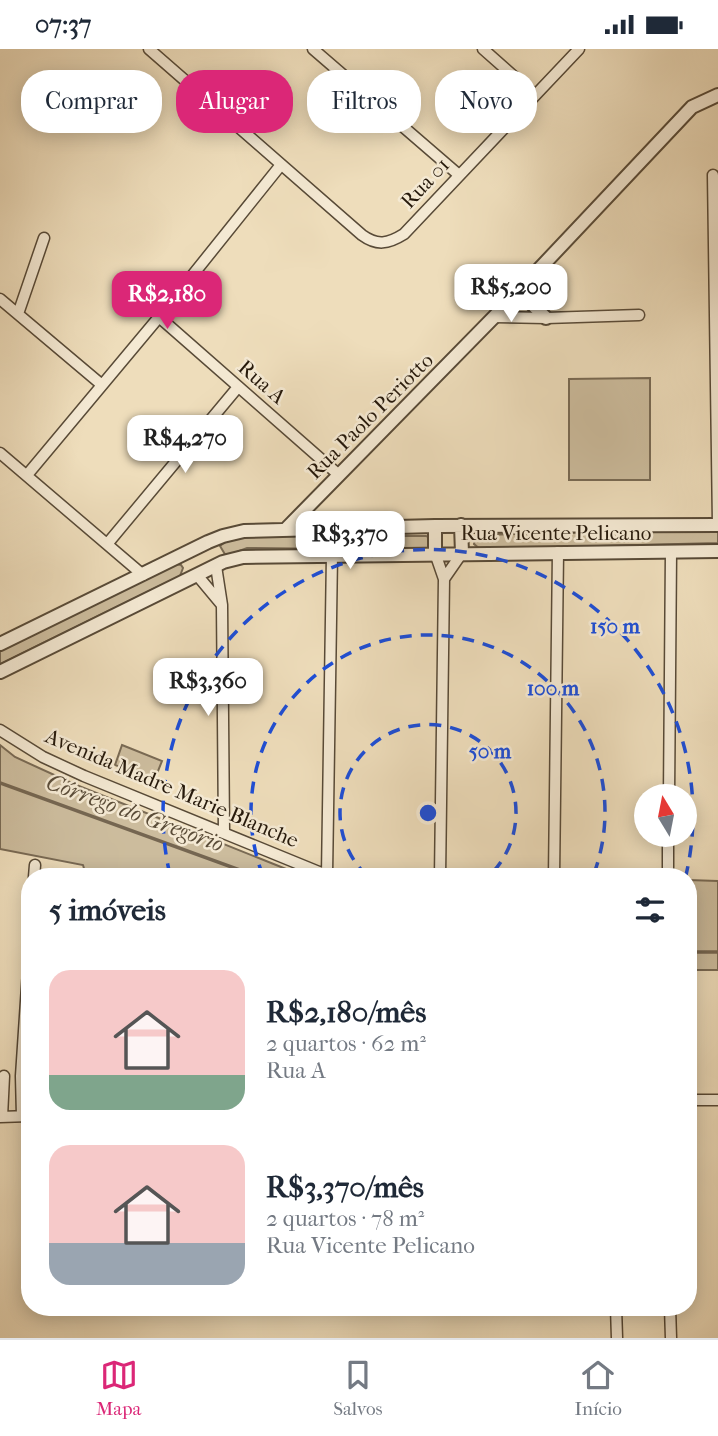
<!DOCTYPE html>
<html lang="pt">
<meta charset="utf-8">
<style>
:root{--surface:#fff;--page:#f6f6f7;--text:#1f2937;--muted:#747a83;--line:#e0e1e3;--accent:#db2777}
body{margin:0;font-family:"IM FELL French Canon",serif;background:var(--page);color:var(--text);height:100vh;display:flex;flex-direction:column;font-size:26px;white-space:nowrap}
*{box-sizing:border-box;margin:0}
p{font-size:23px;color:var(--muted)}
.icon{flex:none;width:38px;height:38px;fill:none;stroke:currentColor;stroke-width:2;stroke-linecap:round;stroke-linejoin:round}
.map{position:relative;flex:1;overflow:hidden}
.panel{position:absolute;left:21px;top:819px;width:676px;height:448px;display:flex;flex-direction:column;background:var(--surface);border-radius:28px;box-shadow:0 4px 18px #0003}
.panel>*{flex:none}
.top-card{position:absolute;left:21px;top:21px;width:677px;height:63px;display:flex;gap:14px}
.needle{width:46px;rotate:350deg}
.tools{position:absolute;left:634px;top:735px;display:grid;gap:14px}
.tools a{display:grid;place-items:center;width:63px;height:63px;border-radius:50%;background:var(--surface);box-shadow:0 4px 18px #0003;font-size:35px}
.price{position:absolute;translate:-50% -60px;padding:0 16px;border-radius:14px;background:#fff;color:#222;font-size:23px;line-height:46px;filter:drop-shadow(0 2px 4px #0008)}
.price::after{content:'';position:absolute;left:50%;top:42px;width:21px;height:16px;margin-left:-10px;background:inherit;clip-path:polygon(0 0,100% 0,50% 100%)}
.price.selected{background:var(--accent);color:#fff}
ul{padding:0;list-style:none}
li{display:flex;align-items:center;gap:21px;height:175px;padding:0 28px}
li span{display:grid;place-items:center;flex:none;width:196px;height:140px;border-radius:21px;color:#555}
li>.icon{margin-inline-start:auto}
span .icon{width:84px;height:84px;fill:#fffc;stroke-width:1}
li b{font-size:30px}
h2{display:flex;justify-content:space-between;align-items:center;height:84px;padding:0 28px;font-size:30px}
.tag{padding:0 24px;border-radius:28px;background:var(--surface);box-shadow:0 4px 18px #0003;font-size:24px;line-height:63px}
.tag.selected{background:var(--accent);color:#fff}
.status{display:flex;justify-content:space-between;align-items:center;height:49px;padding:0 35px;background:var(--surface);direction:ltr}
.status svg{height:19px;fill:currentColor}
.tabs{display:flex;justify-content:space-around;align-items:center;height:98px;border-top:2px solid var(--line);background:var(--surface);font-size:19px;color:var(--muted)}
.tabs a{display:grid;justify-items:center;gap:4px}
.tabs .selected{color:var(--accent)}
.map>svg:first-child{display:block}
.green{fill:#ccbc9d;stroke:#796a54;stroke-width:2}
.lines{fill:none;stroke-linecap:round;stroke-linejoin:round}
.stream{stroke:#756651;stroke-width:3.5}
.minor-casing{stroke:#584a37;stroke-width:13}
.tertiary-casing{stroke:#584a37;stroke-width:16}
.minor{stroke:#f4e9d3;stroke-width:10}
.tertiary{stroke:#f4e9d3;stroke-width:12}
.ring{fill:none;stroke:#1d4ed8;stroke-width:3.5;stroke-dasharray:12 9}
.labels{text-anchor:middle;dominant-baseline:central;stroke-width:5;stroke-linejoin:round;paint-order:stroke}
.street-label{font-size:21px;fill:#26190b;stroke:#f4e9d3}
.water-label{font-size:23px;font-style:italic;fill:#5b4d39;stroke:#f4e9d3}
.centre{fill:#1d4ed8;stroke:#f4e9d3;stroke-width:3.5}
.ring-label{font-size:21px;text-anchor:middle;font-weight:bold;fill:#1d4ed8;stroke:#f4e9d3;stroke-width:5;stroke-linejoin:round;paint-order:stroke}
</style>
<div class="status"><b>07:37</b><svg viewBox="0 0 49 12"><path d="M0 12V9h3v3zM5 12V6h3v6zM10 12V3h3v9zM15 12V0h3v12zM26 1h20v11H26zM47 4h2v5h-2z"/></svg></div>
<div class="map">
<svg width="718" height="1289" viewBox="0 0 718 1289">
<rect width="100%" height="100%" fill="#edb"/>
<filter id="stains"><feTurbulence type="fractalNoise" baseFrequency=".00286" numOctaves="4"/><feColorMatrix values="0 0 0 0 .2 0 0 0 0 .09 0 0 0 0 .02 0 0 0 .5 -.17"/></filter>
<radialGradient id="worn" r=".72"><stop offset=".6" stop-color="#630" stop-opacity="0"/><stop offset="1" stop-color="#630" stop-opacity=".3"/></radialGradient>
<path class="green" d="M650 329V431H569V330Z
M718 480V494L480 500 474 495 475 490 479 486Z
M244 487H426L429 488 430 498 424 501 247 499 226 507 220 497 226 492Z
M176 515 181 516 183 519 180 527 0 615V602Z
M0 696 15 708 74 735 306 828H105L85 823 83 816 0 800Z
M122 696 162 712 154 732 115 716Z
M688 831 718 832V921H688Z"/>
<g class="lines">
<path class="stream" d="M0 734 259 828
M688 903H718"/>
<g class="minor-casing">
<path id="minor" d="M149 0 362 186C377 197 388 195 404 185L579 0
M313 0 459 126
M483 0 535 46
M713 126 718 476
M0 250 102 336
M18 265 44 189
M159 268 339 426
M494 268 546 269 639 266
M0 404 143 526
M27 426 159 268 280 117
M108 494 238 338
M435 504 444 530 440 828
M216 517 222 556 224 782
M197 526 222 556
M444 530 462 504
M0 681 43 708 84 727 331 828
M669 747 671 503
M327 826 332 506
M34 828 35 816
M554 828 558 503
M668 828V786
M688 1051H718
M22 1067 21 1027 30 892
M0 1068 30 1067
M2 1068 4 1027
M616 1258 617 1289
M670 1258 671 1289"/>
</g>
<g class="tertiary-casing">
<path id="tertiary" d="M525 236 530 253 546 269
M461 476 462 504
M435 477V504
M287 479 494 268 692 58 718 46
M0 595 208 493 223 487 244 482 435 477 718 476
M0 623 223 513 243 508 718 502"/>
</g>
<use href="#minor" class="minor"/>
<use href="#tertiary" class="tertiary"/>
</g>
<g class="ring">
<path d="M367 827A88 88 0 1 1 489 827"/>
<path d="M263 827A177 177 0 1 1 593 827"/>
<path d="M170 826A265 265 0 1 1 686 826"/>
</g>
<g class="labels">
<g class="street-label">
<text transform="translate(425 134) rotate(-47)">Rua 01</text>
<text transform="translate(262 333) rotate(41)">Rua A</text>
<text transform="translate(370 367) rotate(-45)">Rua Paolo Periotto</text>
<text x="556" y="484">Rua Vicente Pelicano</text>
<text transform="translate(172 739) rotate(23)">Avenida Madre Marie Blanche</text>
</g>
<g class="water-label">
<text transform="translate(135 764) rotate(20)">Córrego do Gregório</text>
</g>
</g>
<circle cx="428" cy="764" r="10" class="centre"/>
<g class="ring-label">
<text x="615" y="584">150 m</text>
<text x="553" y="646">100 m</text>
<text x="490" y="709">50 m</text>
</g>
<rect width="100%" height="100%" filter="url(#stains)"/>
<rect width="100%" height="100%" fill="url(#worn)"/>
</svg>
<div class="tools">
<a><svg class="needle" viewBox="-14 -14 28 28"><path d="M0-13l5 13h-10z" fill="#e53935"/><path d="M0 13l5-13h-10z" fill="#747a83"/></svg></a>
</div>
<b class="price" style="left:511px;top:275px">R$5,200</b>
<b class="price selected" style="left:167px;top:282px">R$2,180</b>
<b class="price" style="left:185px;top:426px">R$4,270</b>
<b class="price" style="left:350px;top:522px">R$3,370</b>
<b class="price" style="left:208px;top:669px">R$3,360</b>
<div class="top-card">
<a class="tag">Comprar</a>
<a class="tag selected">Alugar</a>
<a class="tag">Filtros</a>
<a class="tag">Novo</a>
</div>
<section class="panel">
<h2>5 imóveis<svg class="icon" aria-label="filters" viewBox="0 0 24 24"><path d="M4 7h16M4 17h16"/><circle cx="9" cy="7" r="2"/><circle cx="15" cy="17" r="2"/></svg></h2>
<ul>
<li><span style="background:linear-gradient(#f6c9c9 75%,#7fa58c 0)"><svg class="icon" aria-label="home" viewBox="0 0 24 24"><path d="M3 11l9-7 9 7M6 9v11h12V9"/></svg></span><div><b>R$2,180/mês</b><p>2 quartos · 62 m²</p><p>Rua A</p></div></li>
<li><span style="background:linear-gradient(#f6c9c9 70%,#9aa5b1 0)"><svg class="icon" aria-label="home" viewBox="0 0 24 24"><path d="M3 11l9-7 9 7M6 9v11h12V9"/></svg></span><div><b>R$3,370/mês</b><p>2 quartos · 78 m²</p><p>Rua Vicente Pelicano</p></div></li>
</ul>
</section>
</div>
<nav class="tabs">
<a class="selected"><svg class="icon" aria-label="map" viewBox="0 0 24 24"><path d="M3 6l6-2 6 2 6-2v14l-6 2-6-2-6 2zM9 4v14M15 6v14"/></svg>Mapa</a>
<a><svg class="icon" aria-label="saved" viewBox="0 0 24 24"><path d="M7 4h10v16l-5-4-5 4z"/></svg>Salvos</a>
<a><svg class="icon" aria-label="home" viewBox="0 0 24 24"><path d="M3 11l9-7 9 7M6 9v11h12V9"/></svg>Início</a>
</nav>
